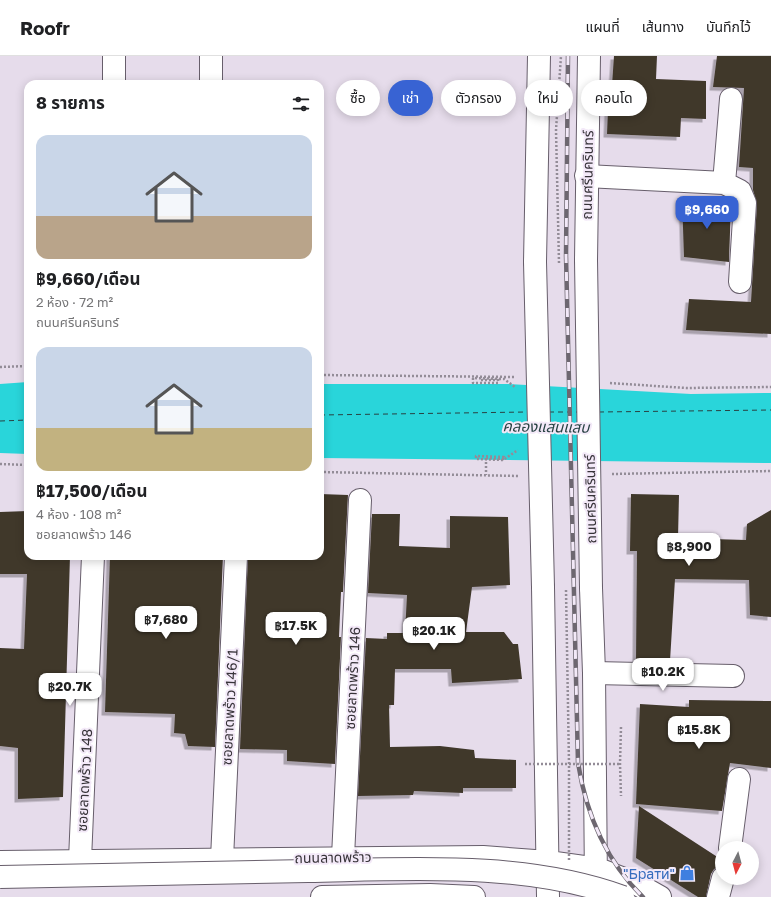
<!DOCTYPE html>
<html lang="th">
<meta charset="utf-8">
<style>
:root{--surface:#fff;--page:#f6f6f6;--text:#202124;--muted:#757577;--line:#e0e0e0;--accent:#3863d3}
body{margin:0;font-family:"Golos Text","Noto Sans Thai",sans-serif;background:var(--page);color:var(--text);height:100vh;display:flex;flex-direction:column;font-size:15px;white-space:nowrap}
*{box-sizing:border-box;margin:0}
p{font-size:13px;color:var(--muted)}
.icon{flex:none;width:22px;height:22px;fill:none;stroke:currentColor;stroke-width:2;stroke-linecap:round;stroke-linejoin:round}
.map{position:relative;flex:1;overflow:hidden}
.drawer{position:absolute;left:24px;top:24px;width:300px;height:480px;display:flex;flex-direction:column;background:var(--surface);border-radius:12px;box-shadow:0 2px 10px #0003}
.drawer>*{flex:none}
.banner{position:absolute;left:336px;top:24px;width:375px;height:36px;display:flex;gap:8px}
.needle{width:26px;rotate:186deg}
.tools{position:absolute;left:715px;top:785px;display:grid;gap:8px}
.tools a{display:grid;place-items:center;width:44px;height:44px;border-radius:50%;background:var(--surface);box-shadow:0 2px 10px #0003;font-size:20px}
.price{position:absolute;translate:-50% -34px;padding:0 9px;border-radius:8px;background:#fff;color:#222;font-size:13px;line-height:26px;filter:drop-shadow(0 1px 2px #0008)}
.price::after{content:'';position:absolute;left:50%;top:24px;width:12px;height:9px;margin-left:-6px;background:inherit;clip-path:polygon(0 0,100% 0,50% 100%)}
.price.active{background:var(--accent);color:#fff}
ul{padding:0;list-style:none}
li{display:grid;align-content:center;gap:8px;height:212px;padding:0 12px}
li span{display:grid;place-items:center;height:124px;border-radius:12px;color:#555}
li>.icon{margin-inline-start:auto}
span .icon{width:72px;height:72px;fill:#fffc;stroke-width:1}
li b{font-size:17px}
h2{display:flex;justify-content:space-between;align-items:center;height:48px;padding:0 12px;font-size:17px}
.chip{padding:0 14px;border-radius:18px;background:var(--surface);box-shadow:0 2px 10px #0003;font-size:14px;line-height:36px}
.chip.active{background:var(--accent);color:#fff}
header{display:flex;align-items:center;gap:24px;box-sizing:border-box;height:56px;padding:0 20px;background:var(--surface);border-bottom:1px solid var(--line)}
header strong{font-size:19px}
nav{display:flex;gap:22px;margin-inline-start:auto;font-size:14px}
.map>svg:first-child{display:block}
.water{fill:#29d5da}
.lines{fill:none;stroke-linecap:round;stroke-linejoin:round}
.ferry{stroke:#284243;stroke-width:1;stroke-dasharray:5 4;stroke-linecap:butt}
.building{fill:#40382c;filter:url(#shadow)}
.street-casing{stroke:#675e6b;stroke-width:24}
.primary-casing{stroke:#675e6b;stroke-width:24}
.path{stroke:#938c97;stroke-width:2.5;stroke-dasharray:2 2;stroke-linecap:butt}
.street{stroke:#fff;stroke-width:22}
.primary{stroke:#fff;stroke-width:22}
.rail-casing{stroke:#6d6770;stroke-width:4.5}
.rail{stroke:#f3e9f8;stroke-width:3;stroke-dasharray:9;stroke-linecap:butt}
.primary-bridge-casing{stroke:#675e6b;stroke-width:24;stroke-linecap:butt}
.path-bridge{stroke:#938c97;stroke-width:2.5;stroke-dasharray:2 2;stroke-linecap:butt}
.primary-bridge{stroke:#fff;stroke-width:22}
.labels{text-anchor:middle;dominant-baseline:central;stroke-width:4;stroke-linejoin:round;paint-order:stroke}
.street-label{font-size:14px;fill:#373339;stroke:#f3e9f8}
.shop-label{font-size:14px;fill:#366cbe;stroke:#f3e9f8;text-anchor:end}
.water-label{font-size:15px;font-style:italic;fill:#284243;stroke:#f3e9f8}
</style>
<header>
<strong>Roofr</strong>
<nav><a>แผนที่</a><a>เส้นทาง</a><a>บันทึกไว้</a></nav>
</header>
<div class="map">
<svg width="771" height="841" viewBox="0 0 771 841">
<defs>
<filter id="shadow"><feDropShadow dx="-3.5" dy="3.5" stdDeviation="0" flood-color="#0004"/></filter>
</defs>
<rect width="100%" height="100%" fill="#e6dceb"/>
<path class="water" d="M28 326V398L0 397V328Z
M320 328H508L691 338 771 337V407L320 402Z"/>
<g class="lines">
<path class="ferry" d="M549 356H577
M599 356 771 354
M320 359 527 356
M0 365 28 364"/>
</g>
<path class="building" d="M614 0H657L656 23 706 25V63L681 62 680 81 607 78 609 29H612Z
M717 0H771V278L686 274 689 243 751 246 757 148 753 134V112L739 111 744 32 713 31Z
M682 142 731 147 729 206 684 201Z
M320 438 348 439 343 536H341L339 581H341L335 708 287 705V694L240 693 248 500H320Z
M631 438 679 439 678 482 746 484 747 468 771 454V561L750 559 749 524 675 523 670 605 636 604 637 495H630Z
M28 455V500H70L63 741 18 743V692L0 690V592L24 593 27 518H0V456Z
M372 458H400L399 490 450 492V460L508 461 510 529 472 531 466 576H504L513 588H518L522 623 452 627 451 613H395L394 649H389L390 691 440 690 474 694 475 702 516 704V732H463V737L414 735 413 739 358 740 366 582 387 583V577H405L407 539 368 537Z
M110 500H223L215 691 188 690 185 678 174 677 175 658 105 656Z
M689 644 771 645V712L730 707 722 755 636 748 640 648 689 651Z
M639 750 722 804 721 810 714 813 711 818 706 841H698L636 802Z"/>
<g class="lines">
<g class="street-casing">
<path id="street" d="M114 0V28
M211 0V28
M586 120 724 127 740 135 745 147 740 226
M724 127 731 43
M594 617 733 620
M730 792 739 723
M343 801 360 444
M222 803 236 500
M80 804 93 500
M718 841 723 822"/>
</g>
<g class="primary-casing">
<path id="primary" d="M586 204 589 0
M535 206 539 0
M543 531 548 841
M591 532 594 617 596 828
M0 806 483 801 548 806 598 813 637 828 660 841
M322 841 430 839 474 841"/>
</g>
<path class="path" d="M0 311 28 310
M320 319 515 321
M610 327 686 332 771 331
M486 402V419
M0 408 28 409
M320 416 519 420
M612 418 771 415
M621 671 620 708 621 740"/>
<use href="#street" class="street"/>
<use href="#primary" class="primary"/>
<g class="rail-casing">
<path id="rail" d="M568 0 566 200 578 707C586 757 606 805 643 841"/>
</g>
<use href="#rail" class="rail"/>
<g class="primary-bridge-casing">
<path id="primary-bridge" d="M586 204 591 532
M535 206 543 531
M0 821C103 819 205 817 308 815 410 813 525 805 623 841"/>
</g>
<path class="path-bridge" d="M559 207 556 74 561 0
M481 324H498V327H473V322L504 323 515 331
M486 402 504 403V401L476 400V403L503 404 518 394
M566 534 569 708V805
M525 708H620"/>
<use href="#primary-bridge" class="primary-bridge"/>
</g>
<defs>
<g id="shop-bare" transform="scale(1.2)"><path d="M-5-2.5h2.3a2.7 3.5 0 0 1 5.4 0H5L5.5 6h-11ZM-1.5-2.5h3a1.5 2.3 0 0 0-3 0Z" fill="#3f7fe0" stroke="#f3e9f8" stroke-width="2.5" paint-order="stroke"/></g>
</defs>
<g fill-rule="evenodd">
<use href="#shop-bare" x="687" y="817"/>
</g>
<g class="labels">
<g class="street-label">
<text transform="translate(587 119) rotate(-89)">ถนนศรีนครินทร์</text>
<text transform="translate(590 443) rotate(-91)">ถนนศรีนครินทร์</text>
<text transform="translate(352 622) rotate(-87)">ซอยลาดพร้าว 146</text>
<text transform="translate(229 651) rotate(-87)">ซอยลาดพร้าว 146/1</text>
<text transform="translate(84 724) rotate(-87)">ซอยลาดพร้าว 148</text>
<text transform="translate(333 801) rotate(-1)">ถนนลาดพร้าว</text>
</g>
<g class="shop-label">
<text x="675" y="817">"Брати"</text>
</g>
<g class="water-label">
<text transform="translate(546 370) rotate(1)">คลองแสนแสบ</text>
</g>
</g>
</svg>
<div class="tools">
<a><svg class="needle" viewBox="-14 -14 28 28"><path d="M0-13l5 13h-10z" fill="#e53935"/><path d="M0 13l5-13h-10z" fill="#757577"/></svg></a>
</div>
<b class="price active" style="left:707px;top:174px">฿9,660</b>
<b class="price" style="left:689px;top:511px">฿8,900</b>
<b class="price" style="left:166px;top:584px">฿7,680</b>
<b class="price" style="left:296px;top:590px">฿17.5K</b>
<b class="price" style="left:434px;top:595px">฿20.1K</b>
<b class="price" style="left:663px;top:636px">฿10.2K</b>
<b class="price" style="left:70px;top:651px">฿20.7K</b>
<b class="price" style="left:699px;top:694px">฿15.8K</b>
<div class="banner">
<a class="chip">ซื้อ</a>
<a class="chip active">เช่า</a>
<a class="chip">ตัวกรอง</a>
<a class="chip">ใหม่</a>
<a class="chip">คอนโด</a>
</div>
<section class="drawer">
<h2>8 รายการ<svg class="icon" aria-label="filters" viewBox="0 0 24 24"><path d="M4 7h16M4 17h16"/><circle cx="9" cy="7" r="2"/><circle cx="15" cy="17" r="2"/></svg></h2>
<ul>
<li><span style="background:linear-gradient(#c9d6e8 65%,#b9a48a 0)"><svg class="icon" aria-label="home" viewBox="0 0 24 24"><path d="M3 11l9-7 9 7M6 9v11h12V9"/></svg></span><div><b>฿9,660/เดือน</b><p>2 ห้อง · 72 m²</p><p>ถนนศรีนครินทร์</p></div></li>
<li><span style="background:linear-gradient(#c9d6e8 65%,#c2b280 0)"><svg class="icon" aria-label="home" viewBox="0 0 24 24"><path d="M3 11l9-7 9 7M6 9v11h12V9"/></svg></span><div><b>฿17,500/เดือน</b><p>4 ห้อง · 108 m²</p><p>ซอยลาดพร้าว 146</p></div></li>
</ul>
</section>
</div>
